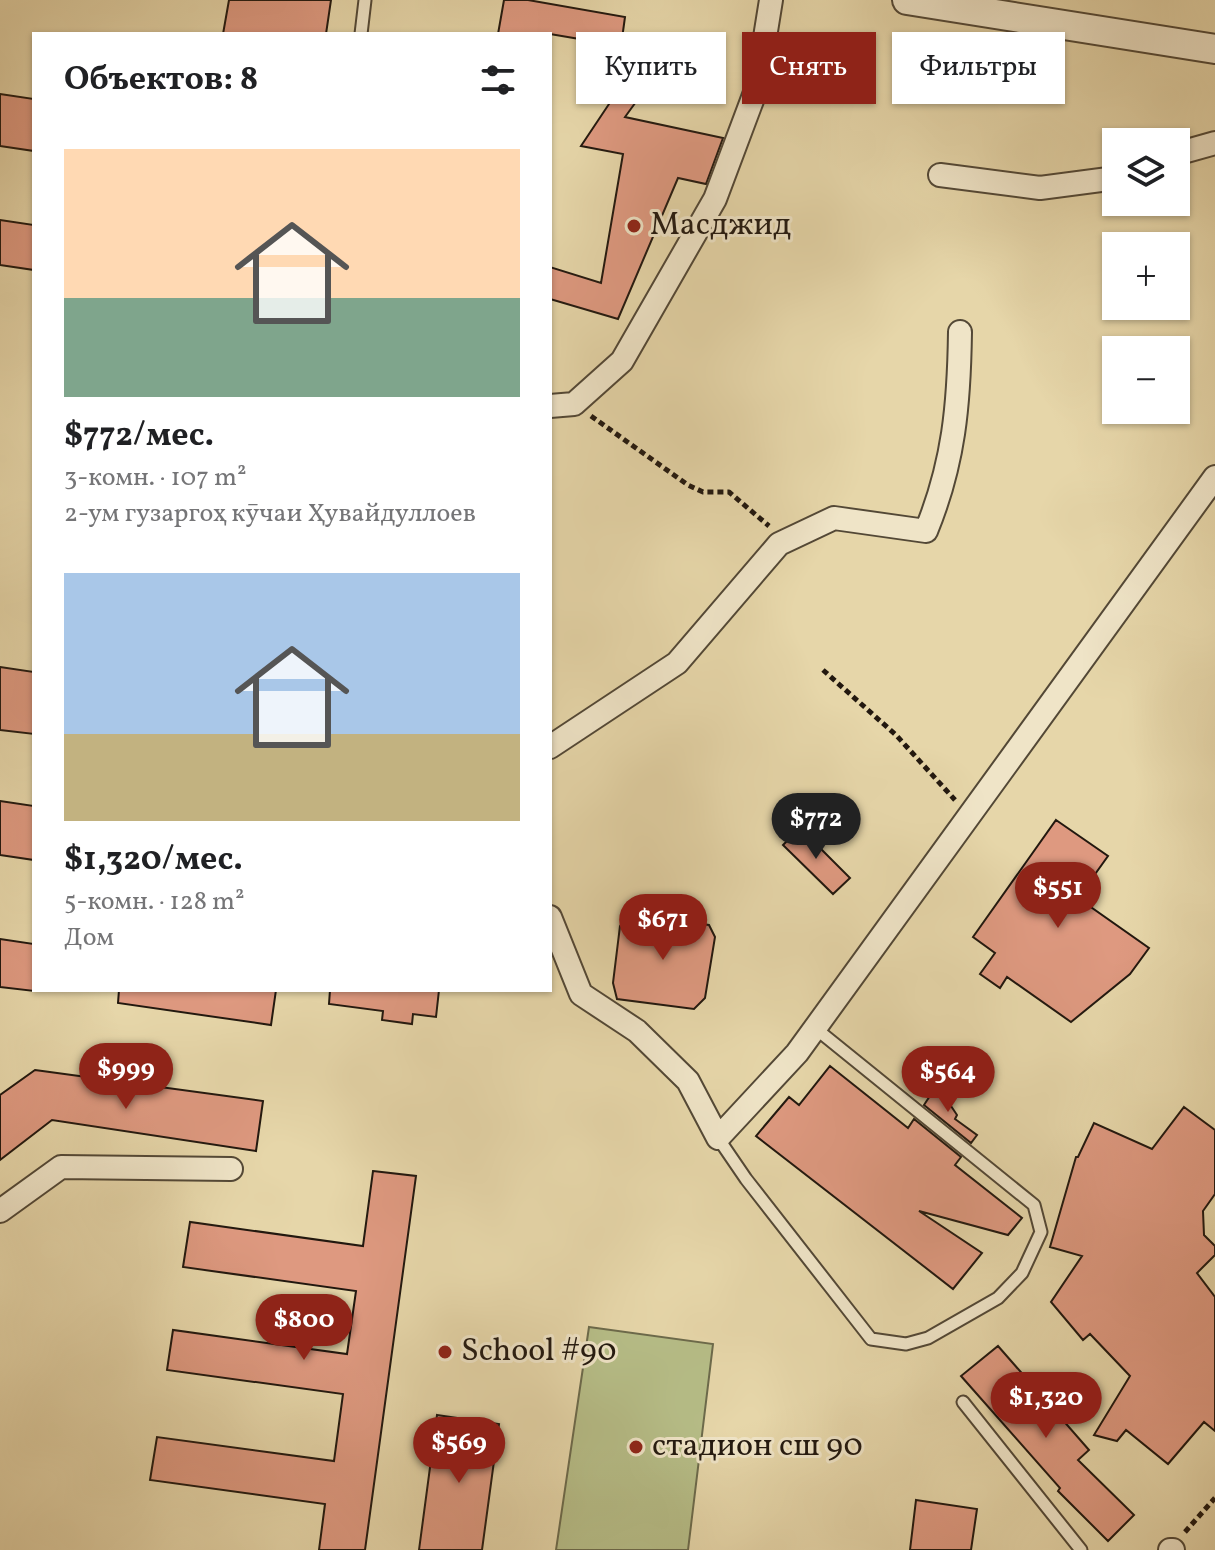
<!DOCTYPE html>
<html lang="ru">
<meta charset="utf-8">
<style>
:root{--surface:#fff;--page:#f6f6f6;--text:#202124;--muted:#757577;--accent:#8f2418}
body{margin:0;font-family:Vollkorn,serif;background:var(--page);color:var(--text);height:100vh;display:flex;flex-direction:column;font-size:30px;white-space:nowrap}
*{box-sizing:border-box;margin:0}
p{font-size:26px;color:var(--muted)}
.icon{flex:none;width:44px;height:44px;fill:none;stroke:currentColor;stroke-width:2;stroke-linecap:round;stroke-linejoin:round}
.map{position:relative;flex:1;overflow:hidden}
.sheet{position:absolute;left:32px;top:32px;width:520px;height:960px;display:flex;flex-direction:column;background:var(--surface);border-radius:0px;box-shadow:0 2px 6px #0004}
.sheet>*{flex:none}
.guide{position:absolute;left:576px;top:32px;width:518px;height:72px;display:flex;gap:16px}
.buttons{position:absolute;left:1102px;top:128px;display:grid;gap:16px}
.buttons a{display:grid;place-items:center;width:88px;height:88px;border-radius:0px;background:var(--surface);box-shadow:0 2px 6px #0004;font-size:40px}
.price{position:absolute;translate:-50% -68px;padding:0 18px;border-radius:28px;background:var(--accent);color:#fff;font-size:26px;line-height:52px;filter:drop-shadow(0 2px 4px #0008)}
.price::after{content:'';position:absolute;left:50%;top:48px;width:24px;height:18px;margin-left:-12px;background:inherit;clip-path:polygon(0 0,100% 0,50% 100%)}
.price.on{background:#222;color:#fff}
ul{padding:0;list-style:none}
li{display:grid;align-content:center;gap:16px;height:424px;padding:0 32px}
li span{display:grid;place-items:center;height:248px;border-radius:0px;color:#555}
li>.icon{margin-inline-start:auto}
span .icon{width:144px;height:144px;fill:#fffc;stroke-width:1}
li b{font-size:34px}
h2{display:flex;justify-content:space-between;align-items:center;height:96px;padding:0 32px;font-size:34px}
.tag{padding:0 28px;border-radius:0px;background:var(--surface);box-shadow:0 2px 6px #0004;font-size:28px;line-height:72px}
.tag.on{background:var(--accent);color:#fff}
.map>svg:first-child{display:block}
.green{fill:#b6bd87;stroke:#6c6a4b;stroke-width:2}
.building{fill:#de9980;stroke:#22180f;stroke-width:2}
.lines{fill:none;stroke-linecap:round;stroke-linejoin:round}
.service-casing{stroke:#534836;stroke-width:15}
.minor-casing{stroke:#534836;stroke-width:26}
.tertiary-casing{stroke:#534836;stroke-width:32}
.path{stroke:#22180f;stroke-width:5;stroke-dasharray:6 4;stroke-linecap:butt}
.service{stroke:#efe4c7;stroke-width:11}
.minor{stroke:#efe4c7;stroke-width:22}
.tertiary{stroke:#efe4c7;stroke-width:28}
.poi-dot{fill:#8f2418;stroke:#efe4c7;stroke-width:3}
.labels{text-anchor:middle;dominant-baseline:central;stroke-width:6;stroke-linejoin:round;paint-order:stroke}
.poi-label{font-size:32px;fill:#22180f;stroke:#efe4c7;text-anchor:start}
</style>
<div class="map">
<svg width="1215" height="1550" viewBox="0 0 1215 1550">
<rect width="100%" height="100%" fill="#e6d6a9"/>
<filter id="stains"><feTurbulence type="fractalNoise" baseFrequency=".0025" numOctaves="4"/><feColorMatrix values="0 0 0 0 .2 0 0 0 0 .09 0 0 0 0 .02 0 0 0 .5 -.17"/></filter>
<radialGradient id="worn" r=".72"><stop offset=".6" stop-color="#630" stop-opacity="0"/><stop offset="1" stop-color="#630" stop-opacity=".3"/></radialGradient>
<path class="green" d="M589 1327 713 1344 688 1550H556Z"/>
<path class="building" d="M229 0H331L326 34H223Z
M504 0H528L625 17 621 46 550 34H498Z
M635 65 654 77 625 117 723 138 706 184 678 178 618 319 550 299V267L601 283 623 154 581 146Z
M0 94 34 99V151L0 146Z
M0 220 34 225V270L0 265Z
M0 667 34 672V734L0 730Z
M0 801 34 806V860L0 855Z
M1056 820 1108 856 1078 898 1149 948 1130 974 1071 1022 1007 977 1000 988 980 974 995 953 973 937Z
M800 828 850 878 833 894 783 845Z
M632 915 709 925 715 937 705 998 694 1009 617 999 613 983 620 926Z
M0 939 34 944V991L0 987Z
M119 990H276L271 1025 118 1003Z
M330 990H439L436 1017 413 1014 412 1024 382 1020 383 1011 329 1004Z
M830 1066 908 1128 914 1119 961 1157 955 1165 1022 1218 1008 1235 919 1211 982 1253 953 1289 756 1136 789 1097 799 1105Z
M35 1070 263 1101 256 1151 52 1120 0 1160V1095Z
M937 1085 957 1115 955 1119 977 1135 971 1143 924 1105Z
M1184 1107 1215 1130V1194L1203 1211 1204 1235 1215 1246V1255L1197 1273 1215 1297V1431L1204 1422 1168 1464 1126 1430 1117 1441 1094 1435 1130 1376 1090 1334 1083 1340 1051 1302 1082 1256 1050 1247 1076 1157H1078L1094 1123 1152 1149Z
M373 1171 416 1176 365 1550H319L325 1504 150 1480 157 1437 334 1461 343 1394 167 1370 173 1330 347 1354 356 1291 183 1267 190 1222 363 1246Z
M998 1346 1089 1450 1078 1460 1134 1515 1108 1541 1058 1491 1060 1488 961 1376Z
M437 1415 499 1424 482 1550H419Z
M916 1500 977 1509 971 1550H910Z"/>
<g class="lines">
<g class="service-casing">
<path id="service" d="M361 34 365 0
M718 1138 746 1179 871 1339 906 1344 928 1338 998 1298 1022 1273 1041 1232 1034 1205 815 1028
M963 1402 1081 1550"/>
</g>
<g class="minor-casing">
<path id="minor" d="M1176 154 1215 143
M940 175 1040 188 1116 178
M550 406 574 404 622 361 715 199 757 87 771 0
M550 747 677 663 779 544 834 518 926 531C954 463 959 404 960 332
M550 917 581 994 637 1031 688 1081 718 1138 797 1053 1215 477
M0 1211 61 1167 231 1169
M1170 1550H1173"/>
</g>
<g class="tertiary-casing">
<path id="tertiary" d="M907 0 1215 49"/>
</g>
<path class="path" d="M591 416 688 485 703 492H729L769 526
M823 670 896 735 955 800
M1185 1532 1215 1498"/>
<use href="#service" class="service"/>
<use href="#minor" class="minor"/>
<use href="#tertiary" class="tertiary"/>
</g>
<g class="poi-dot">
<circle cx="634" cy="226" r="8"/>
<circle cx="445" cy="1352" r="8"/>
<circle cx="636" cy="1447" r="8"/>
</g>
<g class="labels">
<g class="poi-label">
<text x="650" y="226">Масджид</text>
<text x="461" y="1352">School #90</text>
<text x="652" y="1447">стадион сш 90</text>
</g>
</g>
<rect width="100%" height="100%" filter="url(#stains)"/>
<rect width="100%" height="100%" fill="url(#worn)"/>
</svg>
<div class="buttons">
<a><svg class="icon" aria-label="layers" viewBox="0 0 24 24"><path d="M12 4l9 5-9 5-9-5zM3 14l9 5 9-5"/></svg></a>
<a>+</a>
<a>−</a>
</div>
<b class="price on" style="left:816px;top:861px">$772</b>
<b class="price" style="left:1058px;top:930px">$551</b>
<b class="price" style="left:663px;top:962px">$671</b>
<b class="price" style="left:126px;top:1111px">$999</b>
<b class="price" style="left:948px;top:1114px">$564</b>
<b class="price" style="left:304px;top:1362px">$800</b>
<b class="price" style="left:1046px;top:1440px">$1,320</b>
<b class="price" style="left:459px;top:1485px">$569</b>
<div class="guide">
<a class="tag">Купить</a>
<a class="tag on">Снять</a>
<a class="tag">Фильтры</a>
</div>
<section class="sheet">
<h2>Объектов: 8<svg class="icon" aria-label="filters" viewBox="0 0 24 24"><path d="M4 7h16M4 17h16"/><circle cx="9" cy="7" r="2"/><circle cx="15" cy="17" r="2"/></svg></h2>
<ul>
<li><span style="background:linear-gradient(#ffd9b3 60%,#7fa58c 0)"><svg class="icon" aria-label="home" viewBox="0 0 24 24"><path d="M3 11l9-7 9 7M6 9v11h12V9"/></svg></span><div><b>$772/мес.</b><p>3-комн. · 107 m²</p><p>2-ум гузаргоҳ кӯчаи Ҳувайдуллоев</p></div></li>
<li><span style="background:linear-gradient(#a9c7e8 65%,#c2b280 0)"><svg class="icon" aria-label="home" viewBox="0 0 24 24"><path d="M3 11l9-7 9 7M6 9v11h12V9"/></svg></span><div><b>$1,320/мес.</b><p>5-комн. · 128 m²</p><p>Дом</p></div></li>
</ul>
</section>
</div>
